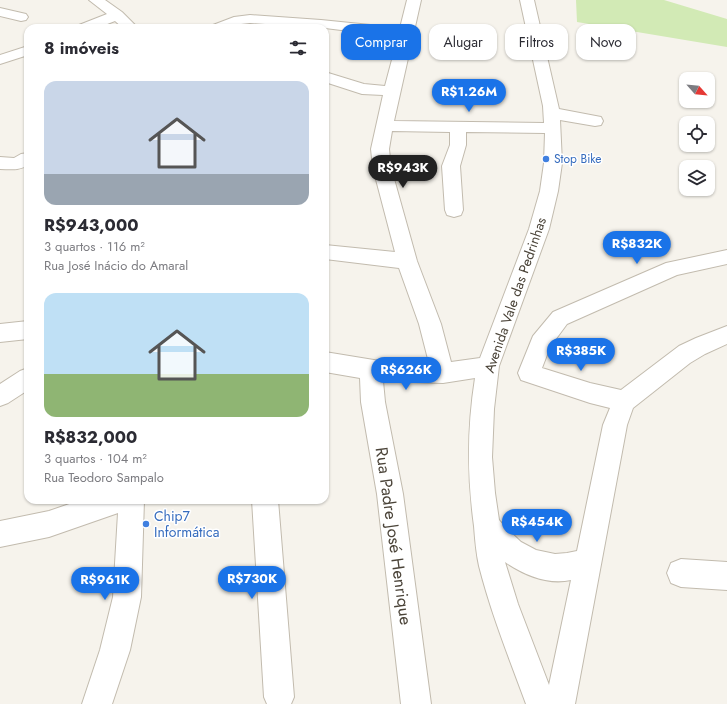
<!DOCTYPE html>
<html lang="pt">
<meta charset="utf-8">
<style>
:root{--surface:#fff;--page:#f2f2f3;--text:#2b2b33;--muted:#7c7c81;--accent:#1a73e8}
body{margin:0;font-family:Jost,sans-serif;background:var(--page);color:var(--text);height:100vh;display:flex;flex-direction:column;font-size:15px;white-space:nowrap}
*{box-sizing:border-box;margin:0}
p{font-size:13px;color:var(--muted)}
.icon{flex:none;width:22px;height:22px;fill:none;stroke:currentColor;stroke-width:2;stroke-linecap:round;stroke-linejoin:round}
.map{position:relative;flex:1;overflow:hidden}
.side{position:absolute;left:24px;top:24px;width:305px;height:480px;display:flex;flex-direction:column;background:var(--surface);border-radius:12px;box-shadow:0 1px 3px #0004}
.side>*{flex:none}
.banner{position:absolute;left:341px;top:24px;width:326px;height:36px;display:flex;gap:8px}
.needle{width:26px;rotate:117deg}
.tools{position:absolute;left:679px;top:72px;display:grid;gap:8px}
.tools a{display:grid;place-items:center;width:36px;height:36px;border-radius:8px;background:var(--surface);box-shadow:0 1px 3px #0004;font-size:20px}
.price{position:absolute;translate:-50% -34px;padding:0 9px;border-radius:14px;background:var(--accent);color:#fff;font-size:13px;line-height:26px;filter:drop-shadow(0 1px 2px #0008)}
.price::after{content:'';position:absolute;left:50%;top:24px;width:12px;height:9px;margin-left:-6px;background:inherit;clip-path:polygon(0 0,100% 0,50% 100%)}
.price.active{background:#222;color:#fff}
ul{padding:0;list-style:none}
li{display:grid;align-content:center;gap:8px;height:212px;padding:0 20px}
li span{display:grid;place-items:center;height:124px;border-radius:12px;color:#555}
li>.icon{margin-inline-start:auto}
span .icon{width:72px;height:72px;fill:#fffc;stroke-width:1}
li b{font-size:17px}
h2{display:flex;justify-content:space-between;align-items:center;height:48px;padding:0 20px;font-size:17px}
.tag{padding:0 14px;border-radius:12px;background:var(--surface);box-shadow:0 1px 3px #0004;font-size:14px;line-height:36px}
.tag.active{background:var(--accent);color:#fff}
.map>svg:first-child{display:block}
.green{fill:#d2eab5}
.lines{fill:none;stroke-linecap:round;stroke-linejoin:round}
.minor-casing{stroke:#c2bbae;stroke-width:2}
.minor{fill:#fff;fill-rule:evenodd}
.shop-dot{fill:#3f7fe0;stroke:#fff;stroke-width:1.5}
.labels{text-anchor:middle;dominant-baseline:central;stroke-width:3;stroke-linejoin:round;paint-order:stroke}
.far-shop-label{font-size:12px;fill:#366cbe;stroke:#fff;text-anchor:start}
.street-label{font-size:14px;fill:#4b4439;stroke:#fff}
.shop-label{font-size:14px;fill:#366cbe;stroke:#fff;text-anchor:start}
.near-street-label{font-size:17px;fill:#4b4439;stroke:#fff}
</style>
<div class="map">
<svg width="727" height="704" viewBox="0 0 727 704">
<rect width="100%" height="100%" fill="#f6f3ec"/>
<path class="green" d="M576 0H664L727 19V47L577 22Z"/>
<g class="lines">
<g class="minor-casing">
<path id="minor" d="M89 0H105L122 12 138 28H123L115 21 97 28H77L79 25 107 14Z
M407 0H421L394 121 544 123 543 106 520 0H534L559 109 601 117 603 121 601 125 595 126 560 120 562 163 558 191 549 229 499 366 494 409 492 457 495 493 499 520 504 526 521 542 536 550 555 554 567 553 577 551 603 425 610 408 590 403 521 380 518 373 533 336 553 312 666 263 727 250V264L677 275 567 324 550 347 542 368 590 383 621 390 679 346 696 338 727 326V344L705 354 690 363 633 408 627 425 575 704H526C509 658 491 613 479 566 476 553 475 539 474 526 467 475 467 429 475 378L443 383 383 381 385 402 403 494 431 704H401L377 494 361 402 360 378 325 372V352L386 362 429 363 419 324 399 268 325 259V245L395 252 373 168 371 149 383 95 362 94 325 82V72L364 84 385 86 398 37 325 28 250 23 241 24 231 28H211L213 25 234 17 250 15 321 20 400 28ZM392 131 450 132V145L442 166 445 210 447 215 454 217 461 215 463 210 460 166 466 145V132L545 133 544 163 540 191 529 229 480 358 451 362 441 324 417 261 391 168 389 149ZM505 562C524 575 548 585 571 580L549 685 518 604Z
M0 8 26 14 28 17 26 20 21 21 0 16Z
M28 46V55L0 64V55Z
M28 153V165C19 171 10 169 0 169V157L14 158 21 154Z
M28 321V339L0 342V324Z
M28 368V390L8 403 0 406V384L20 371Z
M81 500H144L141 597 130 650 112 704H82L100 650 113 597 118 513 49 537 0 547V521L49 511Z
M252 500H278L294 697 291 704H267L264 697Z
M681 559 727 562V590L681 587 671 583 667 573 671 563Z"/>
</g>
<use href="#minor" class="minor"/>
</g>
<g class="shop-dot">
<circle cx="546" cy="159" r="4"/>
<circle cx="146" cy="524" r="4"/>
</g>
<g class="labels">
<g class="far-shop-label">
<text x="554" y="159">Stop Bike</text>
</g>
<g class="street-label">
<text transform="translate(515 295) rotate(-71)">Avenida Vale das Pedrinhas</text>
</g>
<g class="shop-label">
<text x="154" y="516">Chip7<tspan x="154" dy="16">Informática</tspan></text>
</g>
<g class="near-street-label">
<text transform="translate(394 536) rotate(82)">Rua Padre José Henrique</text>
</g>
</g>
</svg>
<div class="tools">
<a><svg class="needle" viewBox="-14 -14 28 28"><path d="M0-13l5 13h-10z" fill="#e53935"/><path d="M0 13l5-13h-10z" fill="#7c7c81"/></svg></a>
<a><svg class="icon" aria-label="locate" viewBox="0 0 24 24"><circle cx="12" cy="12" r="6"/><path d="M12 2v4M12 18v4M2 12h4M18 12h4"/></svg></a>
<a><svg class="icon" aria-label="layers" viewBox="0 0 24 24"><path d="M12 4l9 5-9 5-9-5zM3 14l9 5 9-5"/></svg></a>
</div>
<b class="price" style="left:469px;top:113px">R$1.26M</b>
<b class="price active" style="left:403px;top:189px">R$943K</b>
<b class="price" style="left:637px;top:265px">R$832K</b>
<b class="price" style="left:581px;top:372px">R$385K</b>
<b class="price" style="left:406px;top:391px">R$626K</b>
<b class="price" style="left:537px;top:543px">R$454K</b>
<b class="price" style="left:252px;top:600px">R$730K</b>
<b class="price" style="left:105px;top:601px">R$961K</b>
<div class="banner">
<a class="tag active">Comprar</a>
<a class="tag">Alugar</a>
<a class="tag">Filtros</a>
<a class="tag">Novo</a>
</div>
<section class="side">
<h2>8 imóveis<svg class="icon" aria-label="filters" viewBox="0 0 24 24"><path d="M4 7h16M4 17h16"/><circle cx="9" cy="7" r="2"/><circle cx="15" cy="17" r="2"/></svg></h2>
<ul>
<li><span style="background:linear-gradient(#c9d6e8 75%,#9aa5b1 0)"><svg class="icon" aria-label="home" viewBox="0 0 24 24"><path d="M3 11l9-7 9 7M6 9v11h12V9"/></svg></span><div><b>R$943,000</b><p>3 quartos · 116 m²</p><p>Rua José Inácio do Amaral</p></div></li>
<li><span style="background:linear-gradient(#bfe0f5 65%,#8fb573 0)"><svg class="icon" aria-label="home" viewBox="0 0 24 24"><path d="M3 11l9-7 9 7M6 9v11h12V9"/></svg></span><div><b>R$832,000</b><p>3 quartos · 104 m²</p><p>Rua Teodoro Sampalo</p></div></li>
</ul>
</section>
</div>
